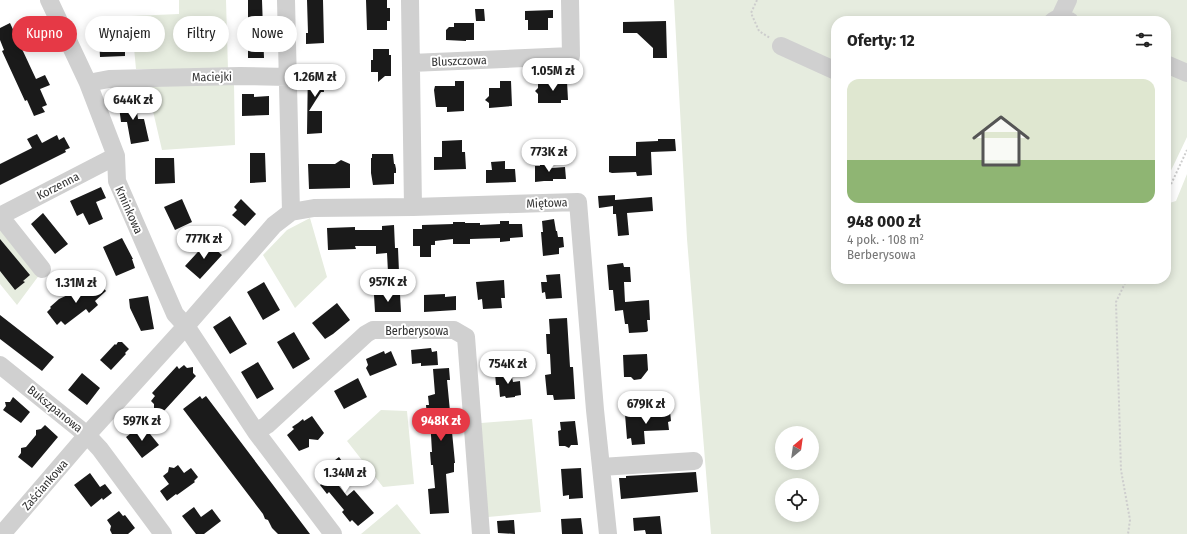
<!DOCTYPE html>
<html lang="pl">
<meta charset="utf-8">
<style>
:root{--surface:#fff;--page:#f2f2f2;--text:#222;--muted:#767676;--accent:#e63946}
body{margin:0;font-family:"Fira Sans Condensed",sans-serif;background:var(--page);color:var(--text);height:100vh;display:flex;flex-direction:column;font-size:15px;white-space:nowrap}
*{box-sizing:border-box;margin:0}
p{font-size:13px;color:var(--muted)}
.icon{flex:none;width:22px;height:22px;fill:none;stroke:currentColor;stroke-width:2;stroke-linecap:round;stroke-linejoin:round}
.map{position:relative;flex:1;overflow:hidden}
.drawer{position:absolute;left:831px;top:16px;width:340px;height:268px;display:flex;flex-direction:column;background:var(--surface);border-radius:16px;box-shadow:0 2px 10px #0003}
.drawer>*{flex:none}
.banner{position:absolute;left:12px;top:16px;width:380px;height:36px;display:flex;gap:8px}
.needle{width:26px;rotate:29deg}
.fabs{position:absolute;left:775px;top:426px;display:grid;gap:8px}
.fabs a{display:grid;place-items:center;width:44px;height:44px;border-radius:50%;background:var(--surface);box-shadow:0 2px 10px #0003;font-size:20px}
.price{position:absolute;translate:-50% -34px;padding:0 9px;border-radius:14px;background:#fff;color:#222;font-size:13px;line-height:26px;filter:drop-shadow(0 1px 2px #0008)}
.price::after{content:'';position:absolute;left:50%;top:24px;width:12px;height:9px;margin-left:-6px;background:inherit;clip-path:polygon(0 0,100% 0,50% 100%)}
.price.active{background:var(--accent);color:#fff}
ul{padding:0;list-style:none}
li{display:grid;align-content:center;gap:8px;height:212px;padding:0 16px}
li span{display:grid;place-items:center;height:124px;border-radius:12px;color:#555}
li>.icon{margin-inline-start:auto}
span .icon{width:72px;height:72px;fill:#fffc;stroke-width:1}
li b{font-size:17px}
h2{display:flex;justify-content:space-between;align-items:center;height:48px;padding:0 16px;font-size:17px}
.pill{padding:0 14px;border-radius:18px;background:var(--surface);box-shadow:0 2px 10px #0003;font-size:14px;line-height:36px}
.pill.active{background:var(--accent);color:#fff}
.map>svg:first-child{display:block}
.green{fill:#e6ecdf;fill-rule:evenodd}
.building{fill:#1a1a1a}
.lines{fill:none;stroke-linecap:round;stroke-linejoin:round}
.path{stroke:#cdcdcd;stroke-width:2;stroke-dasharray:2 2;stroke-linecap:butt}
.minor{stroke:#d0d0d0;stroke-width:18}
.labels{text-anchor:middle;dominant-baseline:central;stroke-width:4;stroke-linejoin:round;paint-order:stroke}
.street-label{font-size:12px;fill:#333;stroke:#fff}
</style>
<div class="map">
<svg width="1187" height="534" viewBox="0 0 1187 534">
<rect width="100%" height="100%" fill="#fff"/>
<path class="green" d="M179 0H226L228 70 136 69 131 16 179 14Z
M674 0H1187V137L1166 181V21H836V279H1166V204L1176 201 1187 174V534H711L687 239ZM782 433H812V463H782ZM782 485H812V515H782Z
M146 81 234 83 235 145 162 150Z
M310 218 327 277 295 308 263 255 287 230Z
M0 226 40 274 17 305 0 284Z
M381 410 407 411 414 484 383 487 347 441Z
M532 419 541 512 488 517 481 423Z
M397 504 421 534H361Z"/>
<path class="building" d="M248 0H262L264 58H248Z
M307 0H323L324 43 306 44V33H308Z
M366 0H387V8H390V21H387V30H367Z
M475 9H484L485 21H476Z
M553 10V18H548V30H528V20H525V11Z
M666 21 667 58H653V48L637 33H623V22Z
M10 23 17 38 27 34 32 44 22 49 36 79 45 75 50 85 40 89 47 105 42 107 45 112 34 116 27 100 25 101 2 51 4 50 0 40V28Z
M454 23H474V40H466V41L446 40V30L449 27H454Z
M112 36H125V56L100 57 99 37Z
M373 49H389V55H391V76H385L378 82V72H371V60H373Z
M308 65H322L324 92H321L309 111H322V133L307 134Z
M455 81H464V111L447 112V107H436L434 90 435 86H455Z
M500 81H511L512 106 489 108V103L485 100 489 96V88H500Z
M553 81H567L568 100H561V103H538V94L535 91 538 88V83H553Z
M242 94H254V97L269 96V115L242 116Z
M135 97 138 119H144L149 141 131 144 127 122H121L118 99Z
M37 134 42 143 57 135 59 140 64 137 70 148 65 150 66 152 0 185V164L32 148 27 139Z
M658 139H675L676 151 651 152 652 175 637 176 636 172 612 173 609 172V156H636V142L658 141Z
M462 140V152H465L466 169 434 170V157H442V141Z
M250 153H265L266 182 250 183Z
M372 154H393L394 164H395L396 169V173H394V184L373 185 371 173V158H372Z
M155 158H174L175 183 155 184Z
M341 160 350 164V188L309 189 308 164H335Z
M505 161V169H515L516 182 486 183V170H492L491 162Z
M540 162H552V168L565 167 566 179H553V181H544L535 182V166H540Z
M101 187 106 198 96 202 103 219 89 225 83 213 77 216 70 201Z
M615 195V200L652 197 653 211 627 213 629 235 618 236 616 214H613V206L599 208 598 196Z
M182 199 192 222 175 230 164 207Z
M241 199 256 214 245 226 232 215 237 210 234 207Z
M43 213 68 244 55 254 31 224Z
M554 219 556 231H557L558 237H563L564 247 559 248V254L543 256 541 232H543L542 221Z
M500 221H509V224H522L523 237 510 238V241L500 242V238L470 239V244H453V239L435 241V245H431V257H420V246H413V229H422V225L453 224V222H465V223H480V225L500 224Z
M394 225 395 248H398L399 272H388L387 253 376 254V246H355L356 249 328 250 327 228 355 227V230H382V226Z
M122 238 133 259H132L135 268 116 276 103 247Z
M0 239 30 275 23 281 25 282 15 290 0 271Z
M207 242 222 255 200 279 185 266Z
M623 263 624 267H630L631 282H624L625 302 649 300 650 320H647L648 331 646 332 629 333 628 324H625L623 310 615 311 613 290H609L607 265Z
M560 274 562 298 546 299 545 292 542 293 541 282H547L546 275Z
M97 280 106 291 95 301 98 305 89 313 86 309 65 325 61 321 57 325 47 312 51 308 50 307 59 299 72 293 80 286 84 291Z
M504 280 505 298H501L502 308 483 309 482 299 478 300 476 282Z
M264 282 280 310 263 320 247 292Z
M400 294 401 312H375L374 295Z
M445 294V297L456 296V310L424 312V295Z
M148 296 154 329 141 331 130 308 129 299Z
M337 303 350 320 333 334 325 339 312 323Z
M0 315 54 357 42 371 0 339Z
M230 316 247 344 230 354 213 327Z
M567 318 570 367H573L575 399 554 400 553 395H547L545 375 551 374 550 354H547L546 334H550L549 319Z
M294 332 310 359 293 369 277 342Z
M118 342H122L129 349 125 353 126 354 111 370 100 360 115 344 116 345Z
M431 348 432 352 437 351 438 365 421 366V363L412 364 411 350Z
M384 351 385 354 391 351 397 365 370 376 366 368 368 365 366 359Z
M647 354 648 370 641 379 634 380 631 377H624L623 355Z
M258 362 274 389 257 399 241 372Z
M184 365 187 368 193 367V373L196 376 163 412 160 409 154 410V404L151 401 155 396 152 393 177 366 179 369Z
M449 368 450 380H447L455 463H454V472L446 474 449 513 430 514 428 489 435 488 433 465H431L430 452H432L430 418H427L426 405H429L428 396 435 394 433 369Z
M511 372 513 382 520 381 521 395 515 396V397L506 398 505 396 500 397 499 385H496L495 373Z
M82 373 100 388 87 405 68 390Z
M358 378 367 397 344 409 334 391Z
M200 396 202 399 206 396 310 534H278L272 528 268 520 265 519 263 514 183 409Z
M13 397 30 412 21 423 3 410 6 406 5 402H10Z
M670 411 671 421 668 422 669 430 644 431 645 444 632 445 631 438 627 439 625 414Z
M312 416 324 433 318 440 309 439V447L299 451 287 435 294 429 292 427 298 423 303 419 304 421Z
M575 421 578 445H571L569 448 565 446H559L558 431 561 430 560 422Z
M45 425 58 437 32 468 18 457 21 453V448L26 447 36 435V430L41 429Z
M139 427 142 432 146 429 159 445 142 458 126 437Z
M339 457 349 471 335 481 347 496 354 490 374 513 358 526 352 520 350 522 342 512 344 510 329 492 327 494 320 485 328 478 322 470Z
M178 465 184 473 191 468 198 477 194 481 195 482 177 495 176 494 167 501 160 491 169 484 163 476 168 472 169 467 174 468Z
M581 468 583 498 569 499V495L563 496 561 469Z
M696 472 698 492 621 499 619 478H626V476Z
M90 473 100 487 105 484 112 493 103 500 102 498 91 507 74 485Z
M194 507 201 517 212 509 221 521 204 534H196L182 516Z
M119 511 123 516 125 515 135 528 128 534H112L110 530 111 526 107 520Z
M660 516 662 534H646L645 530 634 531 633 518Z
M581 518 583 534H562L561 519Z
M514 520 515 534 498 533 497 521Z"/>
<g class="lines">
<path class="path" d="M757 0 751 13 759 31 770 38
M1166 195 1187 150
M1127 279 1116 302 1121 470 1130 520 1128 534"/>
<path class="minor" d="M49 0 88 83 116 156 117 181 175 314 186 326 256 432 333 534
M286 0 291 212
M410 0 413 207 578 202 595 410 608 534
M1060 17 1068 0
M1053 21 1060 17 1070 21
M781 46 836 71
M411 63 571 56 570 0
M1166 64 1187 73
M88 83 109 79 240 76 288 77
M0 216 116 156
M0 216 42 269
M0 365 87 435 100 449 163 534
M256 432 267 425 366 334 373 330H454L466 337 481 534
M601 467 694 461
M2 534 87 435 186 326 274 225 291 212 314 208 413 207"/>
</g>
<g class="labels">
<g class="street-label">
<text transform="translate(459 61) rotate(-2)">Bluszczowa</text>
<text transform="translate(212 77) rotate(-1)">Maciejki</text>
<text transform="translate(58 186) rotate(-27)">Korzenna</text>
<text transform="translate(547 203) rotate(-2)">Miętowa</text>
<text transform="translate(129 210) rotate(66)">Kminkowa</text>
<text x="417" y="331">Berberysowa</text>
<text transform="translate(55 409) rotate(39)">Bukszpanowa</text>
<text transform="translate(45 485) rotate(-49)">Zaściankowa</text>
</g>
</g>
</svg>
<div class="fabs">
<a><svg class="needle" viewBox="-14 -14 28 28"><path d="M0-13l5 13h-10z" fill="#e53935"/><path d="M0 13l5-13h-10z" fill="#767676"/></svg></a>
<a><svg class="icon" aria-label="locate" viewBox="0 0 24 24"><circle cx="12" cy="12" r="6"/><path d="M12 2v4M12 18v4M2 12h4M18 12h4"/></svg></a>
</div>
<b class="price" style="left:553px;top:92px">1.05M zł</b>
<b class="price" style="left:315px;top:98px">1.26M zł</b>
<b class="price" style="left:133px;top:121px">644K zł</b>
<b class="price" style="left:549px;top:173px">773K zł</b>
<b class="price" style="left:204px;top:260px">777K zł</b>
<b class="price" style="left:388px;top:303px">957K zł</b>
<b class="price" style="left:76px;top:304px">1.31M zł</b>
<b class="price" style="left:508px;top:385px">754K zł</b>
<b class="price" style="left:646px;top:425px">679K zł</b>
<b class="price" style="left:142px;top:442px">597K zł</b>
<b class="price active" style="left:441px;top:442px">948K zł</b>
<b class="price" style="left:345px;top:494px">1.34M zł</b>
<div class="banner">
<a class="pill active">Kupno</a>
<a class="pill">Wynajem</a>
<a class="pill">Filtry</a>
<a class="pill">Nowe</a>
</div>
<section class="drawer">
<h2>Oferty: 12<svg class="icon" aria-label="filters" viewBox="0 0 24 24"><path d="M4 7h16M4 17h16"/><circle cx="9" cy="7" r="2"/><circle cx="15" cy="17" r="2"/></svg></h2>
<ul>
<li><span style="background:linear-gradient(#dfe7d0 65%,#8fb573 0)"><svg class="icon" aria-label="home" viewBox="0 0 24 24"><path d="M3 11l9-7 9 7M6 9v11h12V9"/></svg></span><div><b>948 000 zł</b><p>4 pok. · 108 m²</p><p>Berberysowa</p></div></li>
</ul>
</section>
</div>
